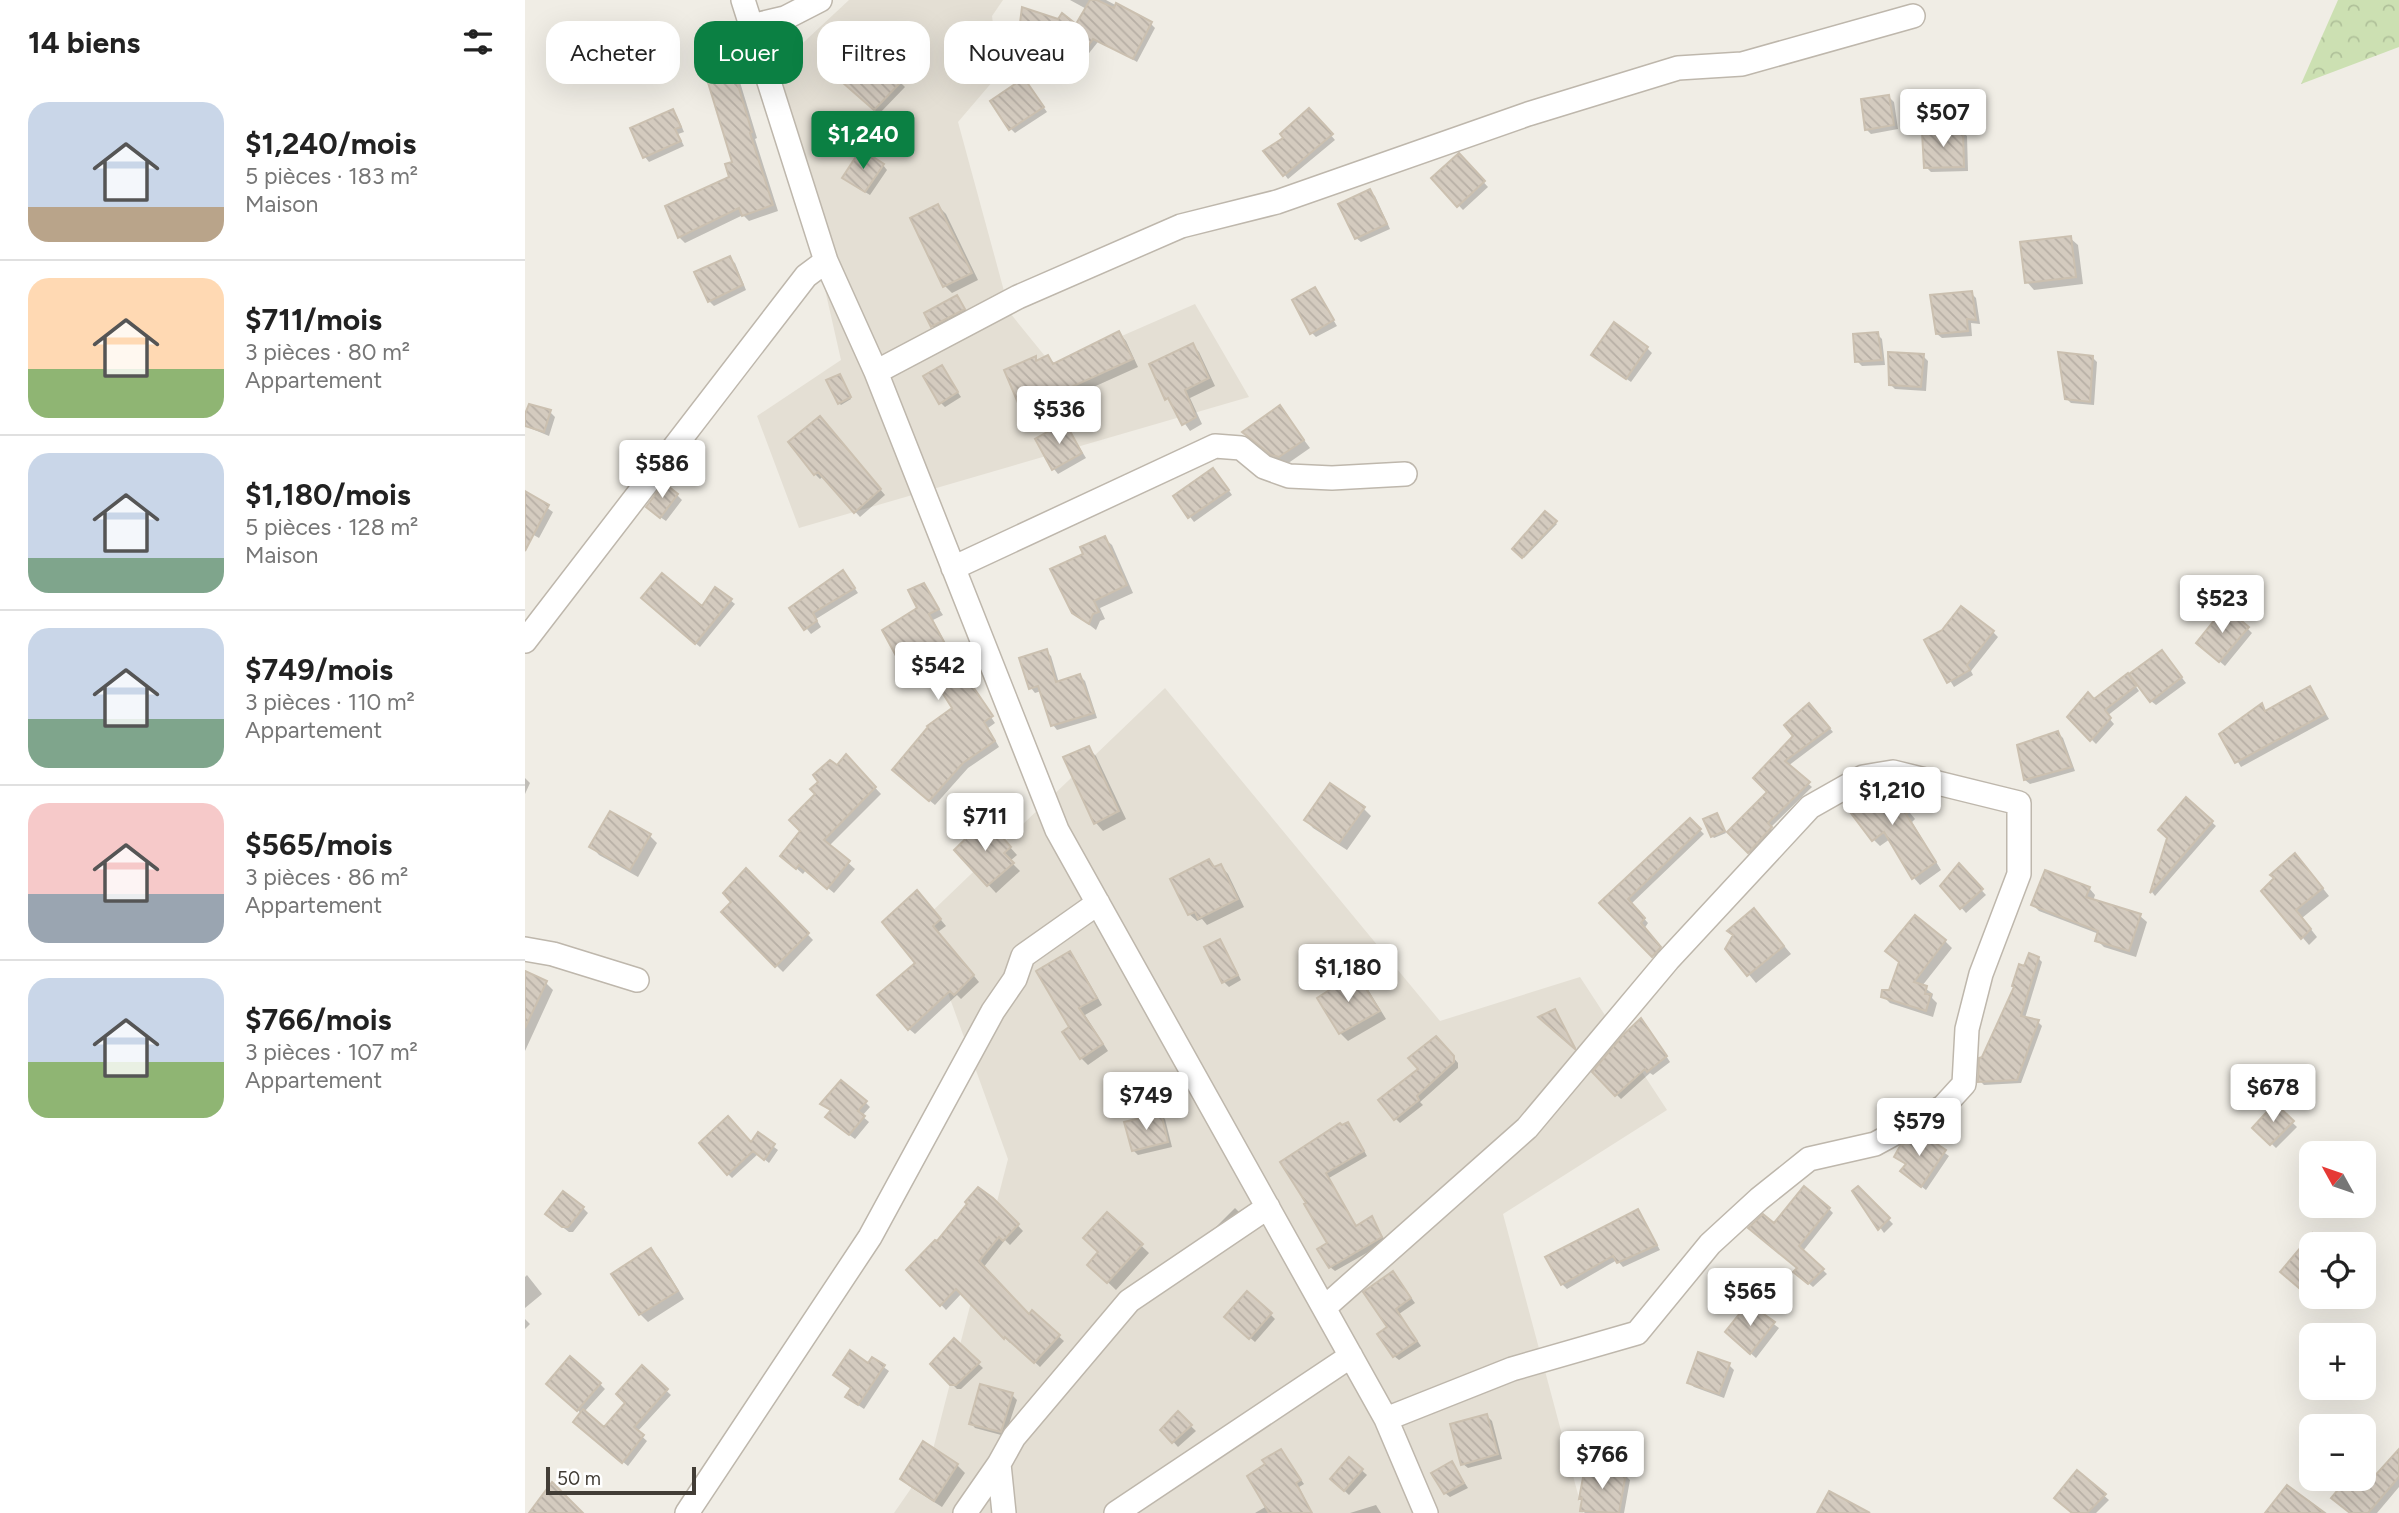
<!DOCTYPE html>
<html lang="fr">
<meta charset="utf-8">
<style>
:root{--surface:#fff;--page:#f6f6f6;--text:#222;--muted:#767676;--line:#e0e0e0;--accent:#0b8043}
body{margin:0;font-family:Figtree,sans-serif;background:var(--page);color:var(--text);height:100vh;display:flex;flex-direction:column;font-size:26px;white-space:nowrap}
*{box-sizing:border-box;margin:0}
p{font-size:23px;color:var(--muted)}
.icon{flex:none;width:38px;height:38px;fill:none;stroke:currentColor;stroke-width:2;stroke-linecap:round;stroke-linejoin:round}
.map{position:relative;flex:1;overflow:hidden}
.panel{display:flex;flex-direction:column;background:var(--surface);width:525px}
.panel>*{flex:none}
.banner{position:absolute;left:21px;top:21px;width:665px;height:63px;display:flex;gap:14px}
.needle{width:46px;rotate:310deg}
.buttons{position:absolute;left:1774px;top:1141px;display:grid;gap:14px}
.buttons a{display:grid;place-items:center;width:77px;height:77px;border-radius:14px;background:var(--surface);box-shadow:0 7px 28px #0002;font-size:35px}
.scale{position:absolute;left:21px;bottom:18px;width:150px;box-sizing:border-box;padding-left:7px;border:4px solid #423d36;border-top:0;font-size:19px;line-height:24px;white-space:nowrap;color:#423d36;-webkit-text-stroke:5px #fff;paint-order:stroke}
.price{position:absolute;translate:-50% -60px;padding:0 16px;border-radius:7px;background:#fff;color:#222;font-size:23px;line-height:46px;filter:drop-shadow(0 2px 4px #0008)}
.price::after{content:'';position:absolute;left:50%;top:42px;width:21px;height:16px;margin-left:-10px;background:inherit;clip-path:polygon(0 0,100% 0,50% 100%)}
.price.current{background:var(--accent);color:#fff}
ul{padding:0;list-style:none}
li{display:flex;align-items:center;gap:21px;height:175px;padding:0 28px}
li+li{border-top:2px solid var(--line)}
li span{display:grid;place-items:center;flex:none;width:196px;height:140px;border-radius:21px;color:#555}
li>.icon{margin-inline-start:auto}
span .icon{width:84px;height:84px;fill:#fffc;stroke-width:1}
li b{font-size:30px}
h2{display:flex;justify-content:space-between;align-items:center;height:84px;padding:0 28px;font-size:30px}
.tag{padding:0 24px;border-radius:21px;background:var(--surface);box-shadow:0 7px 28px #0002;font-size:24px;line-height:63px}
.tag.current{background:var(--accent);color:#fff}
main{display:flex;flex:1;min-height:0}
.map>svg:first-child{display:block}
.residential{fill:#e4dfd4}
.forest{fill:url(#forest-crowns)}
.shadow{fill:#0003}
.building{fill:url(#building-back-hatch);stroke:#cbc0b0;stroke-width:2}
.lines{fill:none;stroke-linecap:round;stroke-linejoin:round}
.minor-casing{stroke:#beb7ac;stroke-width:26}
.minor{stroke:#fff;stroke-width:23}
</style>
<main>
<section class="panel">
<h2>14 biens<svg class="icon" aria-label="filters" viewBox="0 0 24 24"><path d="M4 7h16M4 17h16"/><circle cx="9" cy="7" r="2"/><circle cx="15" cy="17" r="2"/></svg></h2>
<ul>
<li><span style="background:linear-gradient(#c9d6e8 75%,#b9a48a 0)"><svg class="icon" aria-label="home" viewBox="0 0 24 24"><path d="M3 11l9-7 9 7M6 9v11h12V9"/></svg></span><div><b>$1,240/mois</b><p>5 pièces · 183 m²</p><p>Maison</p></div></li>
<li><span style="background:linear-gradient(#ffd9b3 65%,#8fb573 0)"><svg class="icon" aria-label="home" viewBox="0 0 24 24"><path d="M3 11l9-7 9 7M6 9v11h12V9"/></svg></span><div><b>$711/mois</b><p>3 pièces · 80 m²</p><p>Appartement</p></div></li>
<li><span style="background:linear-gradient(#c9d6e8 75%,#7fa58c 0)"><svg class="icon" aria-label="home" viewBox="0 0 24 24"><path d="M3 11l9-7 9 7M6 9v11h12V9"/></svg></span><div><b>$1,180/mois</b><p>5 pièces · 128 m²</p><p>Maison</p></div></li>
<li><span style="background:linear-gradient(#c9d6e8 65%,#7fa58c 0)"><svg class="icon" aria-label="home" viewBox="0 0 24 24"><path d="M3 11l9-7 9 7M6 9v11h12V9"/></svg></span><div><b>$749/mois</b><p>3 pièces · 110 m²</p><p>Appartement</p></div></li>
<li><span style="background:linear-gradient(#f6c9c9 65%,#9aa5b1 0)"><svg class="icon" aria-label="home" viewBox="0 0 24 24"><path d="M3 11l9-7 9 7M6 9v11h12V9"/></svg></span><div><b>$565/mois</b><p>3 pièces · 86 m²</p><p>Appartement</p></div></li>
<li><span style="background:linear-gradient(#c9d6e8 60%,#8fb573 0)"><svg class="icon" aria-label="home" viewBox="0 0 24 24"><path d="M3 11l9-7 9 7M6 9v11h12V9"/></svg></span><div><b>$766/mois</b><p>3 pièces · 107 m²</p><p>Appartement</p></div></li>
</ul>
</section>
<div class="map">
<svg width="1874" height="1513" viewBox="0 0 1874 1513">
<defs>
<pattern id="forest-crowns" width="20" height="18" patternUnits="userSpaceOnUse" patternTransform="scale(1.75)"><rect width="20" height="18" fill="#cce0b2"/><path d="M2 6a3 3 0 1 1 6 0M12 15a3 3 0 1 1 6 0" fill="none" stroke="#b0c19a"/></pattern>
<pattern id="building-back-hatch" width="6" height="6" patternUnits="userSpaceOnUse" patternTransform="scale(1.75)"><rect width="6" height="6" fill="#d4cbbf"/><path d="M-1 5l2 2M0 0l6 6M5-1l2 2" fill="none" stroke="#b7afa5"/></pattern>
</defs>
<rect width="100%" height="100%" fill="#f0ede5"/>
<path class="residential" d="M324 0H478L467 16 474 74 433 122 485 313 528 366 670 304 724 397 274 528 232 416 316 360 250 69Z
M640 688 915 1021 1055 977 1142 1110 978 1214 1058 1513H369L405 1461 483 1159 397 921Z"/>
<path class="forest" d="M1813 0H1874V47L1776 84Z"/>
<path class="shadow" d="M545 0H581L626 24 630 28 612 62 590 49 598 29Z
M497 22 576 38 561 57 531 35 501 26Z
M201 50 207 56 232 138 230 139 253 211 224 221 218 215 160 243 154 237 206 178 210 163Z
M347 55 380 87 354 114 325 88Z
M499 80 522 112 490 133 486 129Z
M1364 97 1369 102 1373 129 1346 134 1341 129Z
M784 110 810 140 763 179 741 151 761 139Z
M148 111 152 116 159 132 153 134 159 146 124 162 120 157Z
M1437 131 1442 136 1443 171 1406 172 1401 167Z
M934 155 963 187 938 210 908 178Z
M358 165 362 170 345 195 324 182Z
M845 192 850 196 865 229 836 242 831 238Z
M413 206 421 214 453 280 427 293 420 286Z
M1545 238 1553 245 1558 284 1509 290 1502 282Z
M205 259 210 263 221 290 189 306 184 301Z
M790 290 812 326 791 337 786 332Z
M1446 293 1451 298 1455 324 1446 323 1447 336 1417 338 1412 334Z
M432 297 443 314 412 331 407 326Z
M594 333 601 341 613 367 504 416 497 409 511 358 514 362 523 357 531 365Z
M1352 334 1357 339 1360 365 1337 366 1332 361Z
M667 345 674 352 690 386 665 398 677 424 665 431 642 398Z
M1122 348 1127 353 1106 382 1073 359Z
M1398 356 1403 361 1401 391 1370 389 1365 384Z
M1567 357 1572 362 1569 405 1546 403 1541 398Z
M416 367 436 397 420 407 415 402Z
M317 378 326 399 316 405 314 403Z
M755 408 785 448 762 464 756 462 727 440Z
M25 412 30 417 24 436 0 426V419Z
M300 423 360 495 335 517 298 476 295 479 290 474 265 442Z
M540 424 561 458 533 474 529 469Z
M693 475 707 495 669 522 650 497Z
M0 493 28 512 14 538 0 530Z
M152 495 157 500 141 521 128 512Z
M1020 514 1032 524 999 558 990 549Z
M579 538 587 545 608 593 575 608 580 619 575 621 571 630 548 612 560 555Z
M322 577 333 593 291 619 296 627 286 634 266 609Z
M398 585 418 615 408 620 439 678 470 723 463 728 474 747 443 768 410 805 375 776 429 709 399 660 383 669 377 664 394 608Z
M205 600 210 604 175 647 122 602 177 609Z
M1722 628 1727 633 1700 666 1678 647Z
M1468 632 1473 637 1446 671 1448 675 1429 687 1401 641Z
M521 651 526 656 534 683 555 676 560 681 572 718 532 730 528 725 516 691 510 693 506 688Z
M1641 657 1661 683 1631 705 1626 701Z
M1603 675 1614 691 1582 716 1589 724 1571 744 1544 717 1570 701Z
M1785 688 1804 719 1716 767 1696 734 1736 705 1742 712Z
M1288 709 1308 732 1263 766 1287 787 1245 828 1249 832 1228 856 1204 832 1245 792 1270 736Z
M1533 733 1538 738 1550 771 1505 784 1500 780Z
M563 748 571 756 601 819 578 831 571 823 541 758Z
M321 757 356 794 304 846 330 869 309 893 281 870 278 874 263 861 293 794Z
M0 778 5 783 0 794Z
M1371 796 1390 819 1387 822 1416 870 1395 885 1389 878 1365 839 1355 846 1349 840Z
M1661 799 1691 826 1630 896 1627 892 1644 838Z
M839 809 846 816 822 850 788 828 781 820Z
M1192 815 1201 833 1189 838 1187 836Z
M1165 820 1179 834 1106 904 1123 923 1119 929 1138 953 1133 959 1076 903Z
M469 829 492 855 485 861 495 871 471 893 431 850Z
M125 836 132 843 113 877 74 855 67 847Z
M684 861 691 868 696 866 703 874 719 907 682 925 677 919 672 921 664 914Z
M1777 862 1804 896 1777 918 1792 937 1784 945 1738 891Z
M1434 866 1461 895 1441 913 1417 886Z
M221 871 288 940 258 972 198 912 209 902Z
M1564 888 1570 895 1568 901 1615 916 1622 922 1611 957 1579 947 1572 940 1574 934 1514 911 1508 905Z
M398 898 421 926 413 932 454 982 436 999 432 995 390 1034 384 1029Z
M1236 918 1266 954 1231 983 1202 948Z
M695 941 699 946 716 980 704 987 699 982Z
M1420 941 1427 948 1397 986 1408 994 1407 998 1412 1003 1408 1017 1365 1003 1358 996Z
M545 953 551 960 577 1005 560 1015 583 1051 563 1065 556 1058 546 1028Z
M1513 958 1517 962 1500 1018 1513 1022 1517 1026 1496 1083 1459 1085 1455 1081 1500 968Z
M0 973 21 983 28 990 0 1051Z
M831 975 839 983 861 1019 823 1041 815 1033 795 998Z
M1121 1025 1145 1062 1128 1075 1125 1073 1096 1099 1069 1072Z
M916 1043 933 1063V1068L895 1102 898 1105 875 1123 870 1118 896 1069Z
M340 1102 345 1107 337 1116 344 1122 330 1139 307 1122V1112L298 1104Z
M1750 1106 1772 1127 1751 1148 1730 1128Z
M635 1115 640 1119 647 1147 613 1155 608 1150Z
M827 1129 842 1156 804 1178 832 1227 847 1219 861 1242 810 1271 805 1267 804 1244 784 1204 757 1163Z
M233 1135 253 1150 244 1163 233 1154 207 1178 203 1174Z
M1397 1137 1424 1156 1401 1190 1382 1175V1165L1371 1156Z
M1333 1188 1368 1224 1359 1233 1330 1191Z
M467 1199 498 1231 485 1245 480 1240 458 1268 505 1316 507 1313 539 1341 515 1367 487 1341 485 1343 437 1293 421 1310 383 1270Z
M58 1208 63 1213 48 1232H44L27 1219Z
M710 1208 714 1212 690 1229V1228Z
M1304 1209 1308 1213 1278 1251 1302 1274 1288 1287 1275 1276 1274 1268 1249 1225Z
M1113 1211 1135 1250 1098 1267 1092 1260 1042 1289 1037 1284Z
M583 1214 624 1253 591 1290 565 1265 576 1253Z
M126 1250 134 1258 159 1299 123 1322 115 1314Z
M2 1275 17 1294 0 1308V1277Z
M872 1278 890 1303 874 1314 896 1346 874 1360 869 1356 865 1327Z
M1223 1305 1254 1328 1231 1358 1202 1332Z
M745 1314 750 1319 730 1342 706 1321Z
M0 1319 5 1324 0 1329Z
M429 1341 458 1368 436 1389H432L407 1364Z
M1174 1354 1204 1365 1209 1370 1199 1398 1169 1387 1164 1382Z
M347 1359 364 1371 339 1409 327 1401Z
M117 1368 146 1395 112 1432 122 1441 103 1466 54 1426 57 1414 28 1388 75 1384 80 1389 59 1412 80 1430 102 1403Z
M487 1395 492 1400 480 1436 450 1428 446 1423Z
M653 1414 671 1431 653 1447 638 1430Z
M962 1416 967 1421 977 1459 943 1468 938 1464Z
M756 1451 779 1484 774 1487 787 1513H730L742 1506 743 1465Z
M1874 1451V1487L1852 1513H1826L1808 1498 1824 1479H1833L1843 1486Z
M824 1459 842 1475 824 1495 807 1479Z
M927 1463 943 1488 925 1497 920 1493Z
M432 1465 440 1473 417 1507 384 1486 377 1479Z
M1552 1472 1584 1500 1571 1513H1548Z
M1100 1475 1105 1480 1099 1513H1060L1057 1510 1058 1500 1056 1498Z
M851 1505 856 1513H825Z"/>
<path class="building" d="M565 0H572L589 8 591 3 627 22 608 59 568 39 557 55 525 32 495 23 497 7 533 19 537 13 551 24Z
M202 48 227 132 225 133 248 205 217 216 214 208 153 238 140 206 204 177 200 164 207 162 175 56Z
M347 52 377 81 349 110 318 83Z
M499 78 519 107 484 130 465 101Z
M1364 95 1369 125 1340 130 1336 99Z
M784 108 808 134 758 176 738 151 758 138 755 134Z
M148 109 156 127 150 129 156 141 118 158 105 128Z
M1438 129 1439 167 1399 168 1397 132Z
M336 149 359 164 340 192 317 178Z
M934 153 960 181 932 207 906 178Z
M845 189 862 224 830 239 813 204Z
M413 204 447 273 418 287 385 218Z
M1546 236 1551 277 1500 283 1495 242Z
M205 256 218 285 183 302 169 272Z
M790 287 809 320 785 334 767 300Z
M1447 291 1451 320 1442 319 1443 331 1411 334 1405 295Z
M432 295 440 309 406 327 399 313Z
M1089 322 1123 347 1101 379 1066 355Z
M594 331 608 359 496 410 479 370 511 356V361L523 355 528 364Z
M1353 332 1357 360 1330 362 1328 334Z
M668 343 684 378 660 390 671 417 657 425 643 398 640 400 624 364Z
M1363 352 1399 354 1396 387 1364 385Z
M1533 352 1568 356 1565 402 1540 399Z
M417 365 433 392 414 404 398 376Z
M315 374 326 397 313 404 301 380Z
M4 404 26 410 19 432 0 426V414Z
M755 405 779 440 754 457 746 455 717 432Z
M295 416 356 489 329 513 293 472 289 475 263 442Z
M540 422 557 453 527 470 510 439Z
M688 468 704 490 663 518 648 496Z
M139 483 153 494 135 518 121 507Z
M0 491 24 505 0 551Z
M1020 511 1032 521 997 558 987 549Z
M580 536 602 585 569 601 574 612 568 614 564 624 547 613 525 569 558 554 555 547Z
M318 570 330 588 288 613 292 621 279 630 264 608Z
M137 573 177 606 190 587 207 599 170 644 116 598Z
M399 583 414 609 404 614 438 677 440 675 468 716 459 722 470 741 438 763 404 801 367 770 403 727 402 726 427 708 393 654 376 665 357 630 392 608 383 590Z
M1436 606 1469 631 1442 665 1445 670 1422 683 1399 640 1417 630Z
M1700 607 1724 627 1694 662 1671 643Z
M522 649 531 682 555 674 569 713 526 726 513 686 504 689 494 658Z
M1637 650 1657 677 1625 702 1604 674Z
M1603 673 1611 686 1580 710 1586 718 1565 741 1542 717 1563 692 1569 699Z
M1785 686 1800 714 1710 763 1694 734 1737 703 1740 711Z
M1284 703 1305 728 1260 761 1285 782 1243 823 1247 827 1223 853 1202 832 1242 792 1228 778 1268 736 1259 725Z
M1533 731 1547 767 1499 780 1492 745Z
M564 746 594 811 569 824 538 757Z
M321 754 351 787 299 840 325 861 302 889 274 865 271 869 255 856 275 831 264 820 290 794 285 789 293 782 288 775 305 760 312 765Z
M805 783 840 807 814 843 779 820Z
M1365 787 1384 812 1381 814 1411 862 1387 879 1359 832 1347 841 1319 804 1343 790Z
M1661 797 1688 821 1625 893 1642 838 1633 830Z
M85 811 126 834 105 870 64 847Z
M1192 813 1200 831 1186 837 1178 819Z
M1165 818 1176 829 1103 899 1120 918 1116 923 1136 947 1127 957 1074 903Z
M461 819 486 847 479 853 489 863 462 886 429 850Z
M1770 853 1798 888 1771 910 1786 929 1776 939 1736 891 1749 878 1745 875Z
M684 859 689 867 696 864 713 899 673 919 670 912 663 915 645 879Z
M1434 863 1458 889 1435 909 1415 886Z
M221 868 284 933 250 967 196 912 206 902 198 893Z
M1520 870 1565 887 1561 897 1616 914 1604 951 1570 941 1573 931 1506 905Z
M392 890 416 919 408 926 449 975 429 995 425 991 383 1030 352 995 390 963 357 922Z
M1229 908 1259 946 1222 976 1200 949 1208 935 1202 931Z
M1390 915 1421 940 1389 982 1402 986 1400 994H1406L1401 1011 1356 997 1357 990H1364L1374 962 1360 951Z
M695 939 713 975 697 983 679 947Z
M545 951 572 998 554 1008 578 1044 555 1059 537 1032 544 1027 511 971Z
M1504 953 1514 957 1496 1016 1514 1020 1492 1080 1453 1082 1454 1058 1457 1057 1489 987 1487 986 1494 964 1499 966Z
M0 971 22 981 0 1028Z
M831 973 855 1011 814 1034 792 998Z
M1030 1009 1050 1048V1049L1013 1017Z
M1116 1018 1142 1056 1122 1072 1120 1069 1090 1096 1067 1072 1098 1035Z
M911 1036 929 1056V1062L892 1096 894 1100 869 1120 853 1100 893 1069 883 1058Z
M316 1080 342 1101 333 1111 340 1116 324 1135 300 1117 306 1110 295 1104Z
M1750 1103 1769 1121 1745 1145 1727 1128Z
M636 1113 643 1142 607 1151 599 1122Z
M203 1116 226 1142 233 1132 250 1144 239 1160 228 1151 202 1175 174 1143Z
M823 1122 839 1151 801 1173 831 1226 847 1216 857 1237 804 1268 792 1249 802 1243 779 1204 781 1203 755 1162 815 1123 817 1125Z
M1397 1134 1421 1150 1396 1187 1375 1171 1381 1164 1369 1157 1375 1146Z
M1279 1186 1305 1208 1274 1246 1299 1269 1283 1284 1268 1272 1272 1268 1223 1228 1238 1214 1249 1223Z
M1333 1186 1365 1218 1353 1230 1327 1191Z
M453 1187 468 1198 494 1224 478 1241 474 1237 454 1261 504 1314 507 1310 535 1335 509 1363 480 1337 479 1339 431 1289 415 1306 381 1270 410 1240 412 1241 442 1204 440 1202Z
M38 1191 59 1207 43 1227H37L20 1214Z
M1113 1209 1132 1245 1092 1263 1088 1256 1036 1285 1020 1257Z
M582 1212 618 1244 582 1283 562 1265 573 1252 558 1238Z
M1787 1234V1299L1755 1272Z
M126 1248 153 1291 114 1315 86 1274Z
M868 1271 886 1298 871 1309 892 1341 868 1357 852 1334 862 1327 838 1292Z
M722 1291 747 1313 724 1339 699 1317Z
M1223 1303 1250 1322 1225 1354 1200 1332Z
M429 1338 455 1362 431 1385H425L405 1364Z
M325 1350 343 1363 347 1357 360 1365 333 1405 320 1397 326 1388 308 1375Z
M1173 1352 1205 1363 1194 1394 1162 1383Z
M45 1356 76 1383 52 1411 21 1384Z
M117 1365 143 1389 109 1427 119 1435 97 1463 48 1422 58 1409 79 1427 100 1403 91 1394Z
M455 1384 488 1393 476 1432 444 1424Z
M653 1411 667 1425 647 1443 635 1430Z
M962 1414 973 1454 936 1465 925 1424Z
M398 1441 433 1464 409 1501 375 1479Z
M756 1449 776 1480 771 1483 787 1513H744L722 1476 740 1464 737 1460Z
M1874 1449V1477L1843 1513H1825L1806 1498 1822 1479H1847Z
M824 1457 838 1469 819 1491 805 1479Z
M927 1461 939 1483 919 1494 906 1473Z
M1060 1467 1101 1473 1094 1513 1055 1511 1057 1498 1054 1499Z
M1552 1470 1581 1494 1562 1513H1547L1529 1498Z
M27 1482 58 1513H4Z
M1762 1485 1800 1513H1740Z
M1304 1491 1345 1513H1292Z"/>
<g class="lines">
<g class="minor-casing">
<path id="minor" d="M218 0 301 261 351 372 532 830 861 1419 901 1513
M226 26 260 18 295 0
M351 372 493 297 656 226 752 202 1003 114 1153 68 1217 64 1388 16
M428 568 690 446 716 448 739 467 764 476 807 478 880 474
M0 641 281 276 301 261
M0 949 28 954 112 980
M799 1308 1002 1128 1143 960 1285 807 1338 777 1368 772 1494 803V874L1456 974 1442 1029 1439 1084 1418 1107 1350 1144 1284 1159 1234 1199 1185 1244 1112 1333 987 1369 861 1419
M474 1464 479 1513
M162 1513 345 1237 468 1011 490 979 498 956 573 903
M440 1513 474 1464 489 1437 604 1301 743 1207
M591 1513 826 1356"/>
</g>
<use href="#minor" class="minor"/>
</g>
</svg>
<div class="buttons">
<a><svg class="needle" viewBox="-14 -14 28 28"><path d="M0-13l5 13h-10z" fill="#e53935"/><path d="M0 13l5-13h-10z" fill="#767676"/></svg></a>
<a><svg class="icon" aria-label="locate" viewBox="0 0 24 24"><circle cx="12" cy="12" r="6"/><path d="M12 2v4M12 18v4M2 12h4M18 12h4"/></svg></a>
<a>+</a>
<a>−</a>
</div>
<div class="scale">50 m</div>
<b class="price" style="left:1418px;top:149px">$507</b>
<b class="price current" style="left:338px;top:171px">$1,240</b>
<b class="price" style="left:534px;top:446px">$536</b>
<b class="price" style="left:137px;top:500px">$586</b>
<b class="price" style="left:1697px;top:635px">$523</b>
<b class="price" style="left:413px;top:702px">$542</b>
<b class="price" style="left:1367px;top:827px">$1,210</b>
<b class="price" style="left:460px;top:853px">$711</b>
<b class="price" style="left:823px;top:1004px">$1,180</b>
<b class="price" style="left:1748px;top:1124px">$678</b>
<b class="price" style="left:621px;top:1132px">$749</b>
<b class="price" style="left:1394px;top:1158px">$579</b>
<b class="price" style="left:1225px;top:1328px">$565</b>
<b class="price" style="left:1077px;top:1491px">$766</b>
<div class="banner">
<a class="tag">Acheter</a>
<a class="tag current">Louer</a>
<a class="tag">Filtres</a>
<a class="tag">Nouveau</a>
</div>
</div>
</main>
